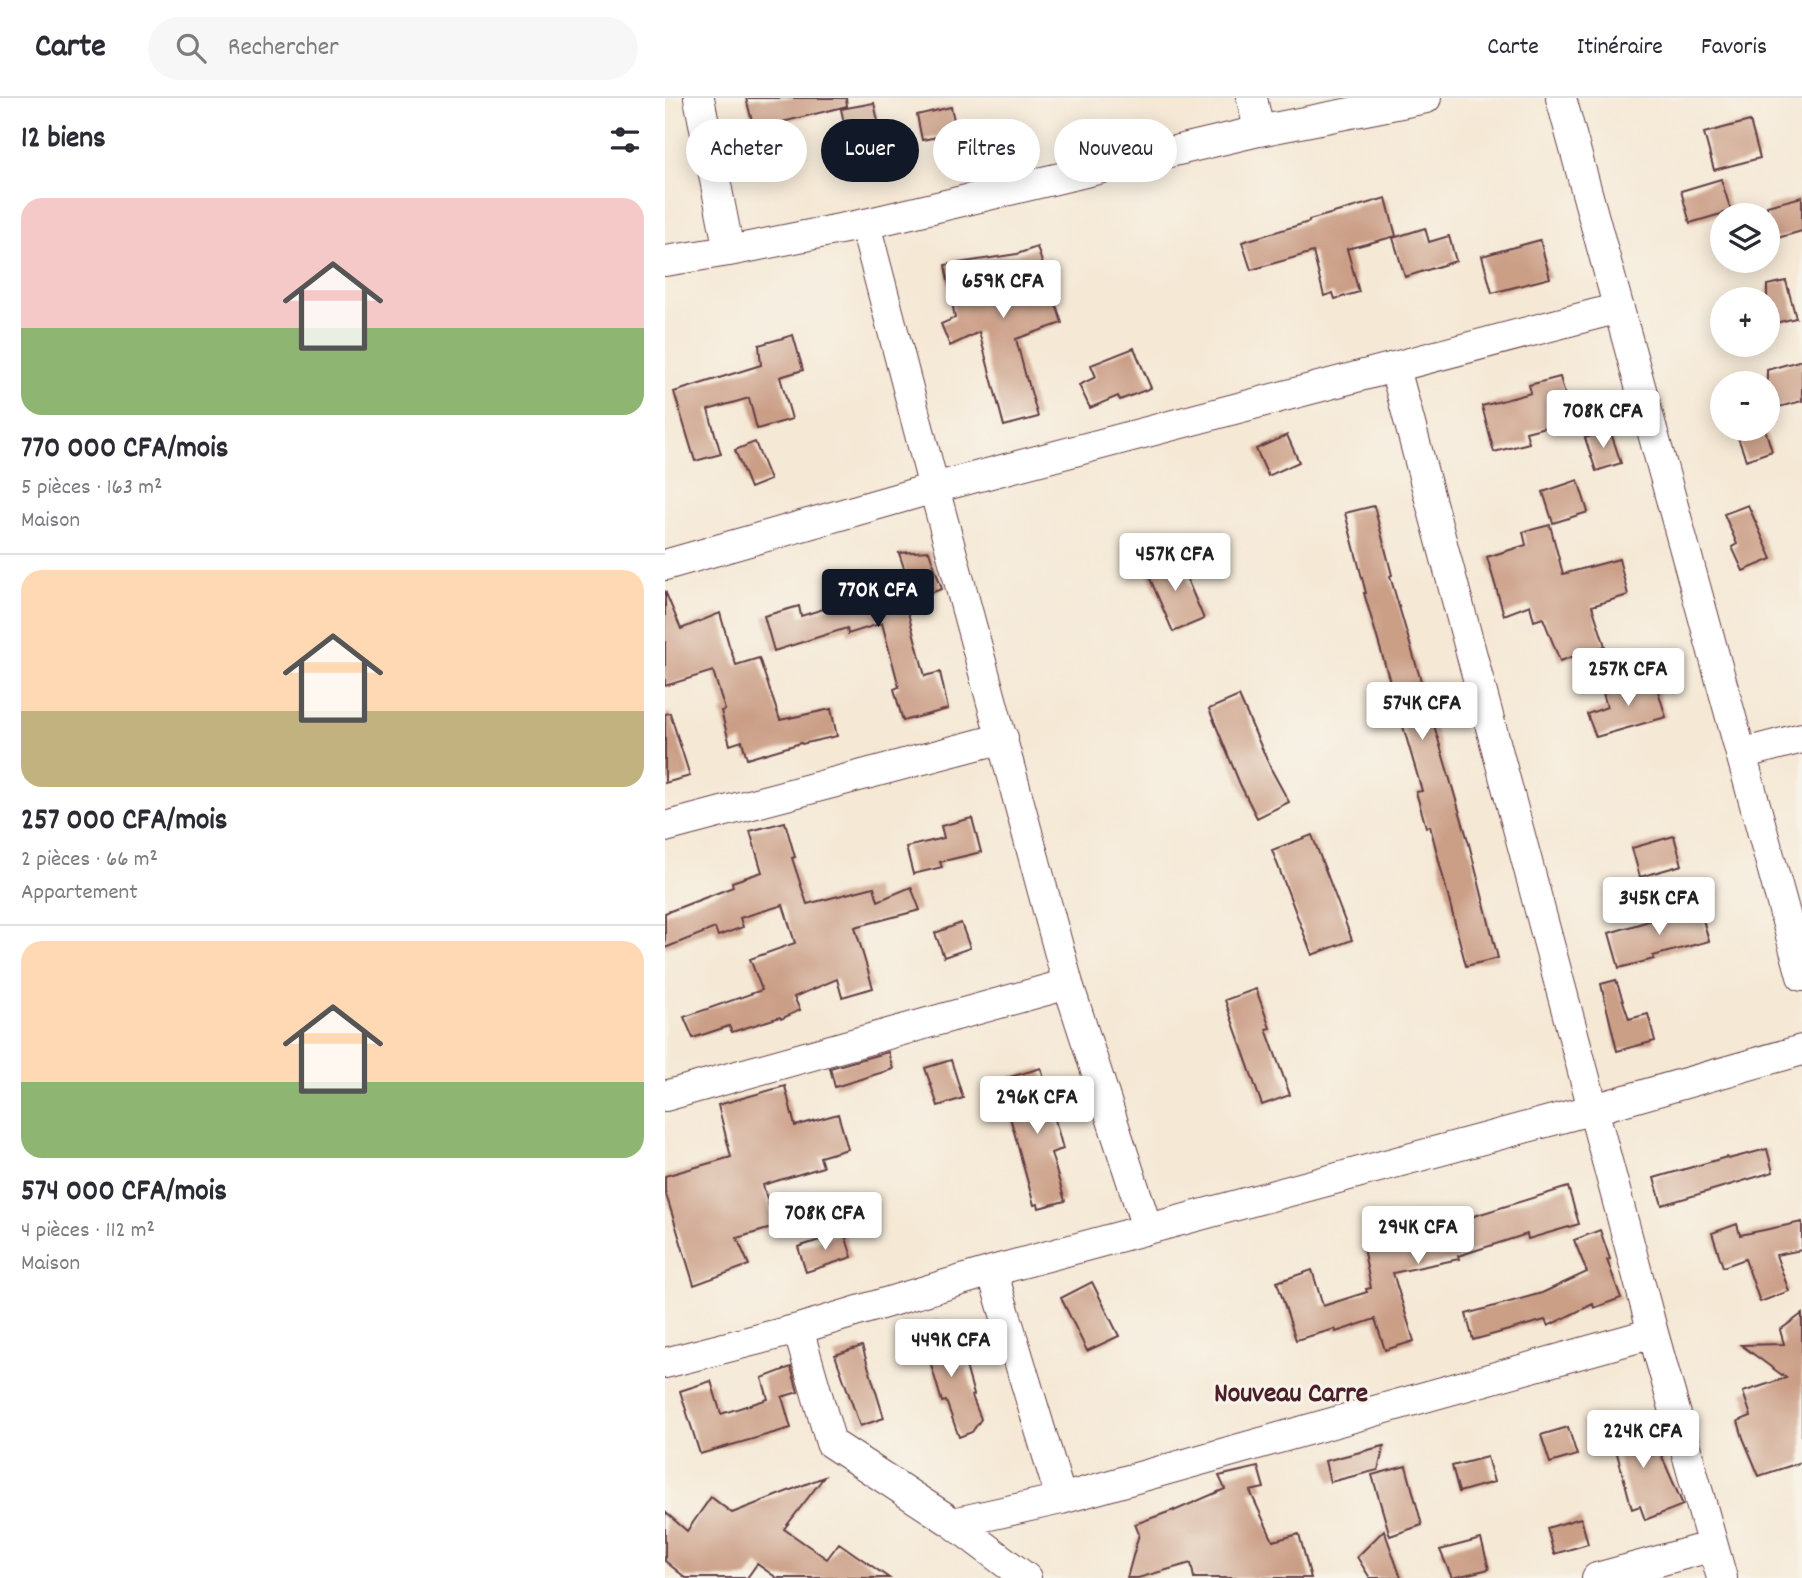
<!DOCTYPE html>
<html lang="fr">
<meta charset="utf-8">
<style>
:root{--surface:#fff;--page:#f7f7f7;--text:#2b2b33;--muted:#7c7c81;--line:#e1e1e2;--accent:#111827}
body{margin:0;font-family:Dekko,sans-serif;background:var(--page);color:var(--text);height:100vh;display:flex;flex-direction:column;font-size:26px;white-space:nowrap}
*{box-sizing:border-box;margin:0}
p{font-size:23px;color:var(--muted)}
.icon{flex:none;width:38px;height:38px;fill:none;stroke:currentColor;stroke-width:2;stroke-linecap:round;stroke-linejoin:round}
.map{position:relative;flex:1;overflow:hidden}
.panel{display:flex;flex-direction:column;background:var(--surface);width:665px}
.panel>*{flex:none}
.banner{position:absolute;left:21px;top:21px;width:665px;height:63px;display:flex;gap:14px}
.fabs{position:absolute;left:1045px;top:105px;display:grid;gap:14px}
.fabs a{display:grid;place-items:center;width:70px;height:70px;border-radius:50%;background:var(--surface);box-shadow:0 4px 18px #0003;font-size:35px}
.price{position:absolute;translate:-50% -60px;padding:0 16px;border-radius:7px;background:#fff;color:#222;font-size:23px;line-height:46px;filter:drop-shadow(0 2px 4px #0008)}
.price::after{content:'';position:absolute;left:50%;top:42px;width:21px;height:16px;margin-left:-10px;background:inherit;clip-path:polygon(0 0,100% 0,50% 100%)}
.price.selected{background:var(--accent);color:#fff}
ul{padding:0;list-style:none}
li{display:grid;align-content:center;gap:14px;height:371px;padding:0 21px}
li+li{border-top:2px solid var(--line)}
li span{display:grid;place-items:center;height:217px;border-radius:21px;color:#555}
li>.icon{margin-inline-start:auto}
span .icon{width:126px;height:126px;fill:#fffc;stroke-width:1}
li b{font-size:30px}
h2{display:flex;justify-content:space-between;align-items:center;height:84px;padding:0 21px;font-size:30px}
.chip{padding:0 24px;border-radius:32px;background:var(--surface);box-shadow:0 4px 18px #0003;font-size:24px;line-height:63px}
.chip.selected{background:var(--accent);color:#fff}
header{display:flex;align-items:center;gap:42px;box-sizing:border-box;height:98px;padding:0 35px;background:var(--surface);border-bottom:2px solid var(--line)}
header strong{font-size:33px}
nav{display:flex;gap:38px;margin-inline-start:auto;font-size:24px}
.search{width:490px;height:63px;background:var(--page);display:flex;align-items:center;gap:18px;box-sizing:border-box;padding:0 24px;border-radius:38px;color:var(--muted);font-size:26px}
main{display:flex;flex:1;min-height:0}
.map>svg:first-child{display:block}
.building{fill:#cb9e86}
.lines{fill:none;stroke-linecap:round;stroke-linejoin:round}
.minor-casing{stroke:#643d44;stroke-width:32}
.minor{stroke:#fff;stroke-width:30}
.labels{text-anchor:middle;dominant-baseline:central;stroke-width:6;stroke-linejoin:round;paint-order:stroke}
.neighbourhood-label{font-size:28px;font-weight:bold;fill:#4a1f2b;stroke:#f7f3e8}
</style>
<header>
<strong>Carte</strong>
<div class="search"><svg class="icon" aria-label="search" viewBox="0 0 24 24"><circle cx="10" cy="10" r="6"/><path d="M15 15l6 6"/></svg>Rechercher</div>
<nav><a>Carte</a><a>Itinéraire</a><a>Favoris</a></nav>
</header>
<main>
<section class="panel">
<h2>12 biens<svg class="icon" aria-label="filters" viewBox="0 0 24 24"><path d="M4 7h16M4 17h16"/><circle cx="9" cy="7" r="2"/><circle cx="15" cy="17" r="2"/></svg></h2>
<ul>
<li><span style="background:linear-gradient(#f6c9c9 60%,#8fb573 0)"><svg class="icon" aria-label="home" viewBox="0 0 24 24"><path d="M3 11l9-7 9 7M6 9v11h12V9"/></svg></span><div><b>770 000 CFA/mois</b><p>5 pièces · 163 m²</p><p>Maison</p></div></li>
<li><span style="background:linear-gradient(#ffd9b3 65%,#c2b280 0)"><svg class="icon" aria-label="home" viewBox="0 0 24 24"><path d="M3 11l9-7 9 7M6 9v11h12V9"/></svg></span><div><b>257 000 CFA/mois</b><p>2 pièces · 66 m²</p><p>Appartement</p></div></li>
<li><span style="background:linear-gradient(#ffd9b3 65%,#8fb573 0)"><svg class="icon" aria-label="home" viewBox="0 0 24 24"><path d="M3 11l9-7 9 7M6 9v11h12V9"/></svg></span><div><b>574 000 CFA/mois</b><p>4 pièces · 112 m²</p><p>Maison</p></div></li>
</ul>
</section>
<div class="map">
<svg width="1137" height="1480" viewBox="0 0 1137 1480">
<rect width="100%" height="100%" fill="#f7f3e8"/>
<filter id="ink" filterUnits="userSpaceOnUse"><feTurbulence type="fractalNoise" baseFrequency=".0143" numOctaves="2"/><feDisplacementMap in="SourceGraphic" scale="14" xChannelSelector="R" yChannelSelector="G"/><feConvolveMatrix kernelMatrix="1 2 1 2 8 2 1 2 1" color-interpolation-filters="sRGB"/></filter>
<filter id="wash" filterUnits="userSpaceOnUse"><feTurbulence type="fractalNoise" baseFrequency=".00686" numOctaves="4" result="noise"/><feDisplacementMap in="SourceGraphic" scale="28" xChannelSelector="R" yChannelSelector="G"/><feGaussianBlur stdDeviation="1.57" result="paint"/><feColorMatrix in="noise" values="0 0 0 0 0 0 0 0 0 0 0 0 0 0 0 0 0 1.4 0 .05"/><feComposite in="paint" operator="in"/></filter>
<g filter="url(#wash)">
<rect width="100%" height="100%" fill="#f5e8d5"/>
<g id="blocks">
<path class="building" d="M81 0H181L182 8 89 31Z
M209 5 216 36 183 43 176 11Z
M286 9 292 35 257 42 252 17Z
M1085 23 1095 60 1049 72 1039 35Z
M1056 81 1066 113 1025 125 1016 93Z
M1137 99V133L1102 143V108Z
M721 100 731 138 682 151 694 194 670 201 668 195 659 198 648 154 586 172 577 144 644 124V122Z
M760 130 764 144 784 138 791 163 740 179 728 140Z
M875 142 885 180 827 195 817 158Z
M372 149 397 225 351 241 362 283H363L373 319 339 328 314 234 285 248 276 226 290 220 280 167 352 156Z
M1121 183 1131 220 1102 227V187Z
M128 237 138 272 115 279 127 321 92 331 84 300 43 312 56 356 30 363 9 294 96 267 94 247Z
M469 250 486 290 455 302 453 298 425 310 414 287 431 279 426 267Z
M1137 262V303L1102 312V272Z
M895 279 907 322 861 334 864 345 829 354 817 308 866 295 864 287Z
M1070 331H1100L1107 353 1081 362Z
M945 332 956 365 931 373 920 340Z
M622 337 634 364 603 378 591 351Z
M90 344 105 382 85 390 70 352Z
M913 382 923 414 888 425 878 394Z
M1083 407 1107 461 1078 473 1067 449 1072 446 1059 416Z
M709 408 727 477 725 478 804 746 833 860 801 868 765 728 761 729 751 694 757 693 699 495H701L680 415Z
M885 427 898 476 954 461 963 497 927 508 940 548 895 563 878 520 869 523 865 507 839 517 822 459 861 447 858 434Z
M264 453 277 491 240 504 260 578 275 574 283 611 238 623 229 591 234 589 217 525 183 536 182 530 109 553 99 518 134 508 136 518 184 503 181 495 240 473 234 455Z
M511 455 539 521 508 534 480 469Z
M0 493 16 531 55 515 64 547 71 567 94 560 115 622 166 611 172 638 137 646 136 645 82 661 77 643 65 647 56 613 60 612 48 573 0 588Z
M989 580 1001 619 931 639 922 616 942 609 938 595Z
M574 598 606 671 624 704 592 720 575 686 544 611Z
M5 615 25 678 0 685V616Z
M307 720 316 754 275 764 277 769 248 776 241 749 279 740 276 728Z
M120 724 130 759 127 760 142 806 209 789 213 803 246 789 255 812 190 829 208 890 177 899 172 881 129 899 135 912 116 921 115 919 67 934 64 928 28 940 19 919 97 892 85 861 130 845 118 807 75 820 78 829 53 838 50 830 0 850V815L68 789 67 784 97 774 85 733Z
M647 737 687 842 647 857 607 752Z
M1009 738 1017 767 975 779 967 750Z
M1034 808 1044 843 988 858 989 861 954 870 944 835Z
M296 825 305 850 279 859 270 835Z
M951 882 964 921 983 916 990 943 952 953 936 886Z
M591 891 605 930 601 931 625 997 597 1007 560 902Z
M223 954 228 971 170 989 165 970Z
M286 962 298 1000 273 1008 260 970Z
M376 970 398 1051 386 1055 400 1103 374 1110 373 1106 369 1107 345 1019 352 1017 342 980Z
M120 988 130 1028 173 1016 183 1051 155 1059 158 1069 98 1087 110 1129 72 1140 84 1167 29 1187 0 1093V1078L66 1059 53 1007Z
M1102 1051 1108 1074 997 1107 989 1080 1062 1059 1063 1061Z
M903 1089 914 1126 863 1141 862 1136 793 1158 794 1161 728 1175 749 1243 720 1252 710 1221 671 1234 670 1231 631 1242 612 1184 647 1172 658 1208 702 1194 701 1191 706 1190 697 1144 748 1133 781 1121 783 1126Z
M1137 1124V1152L1111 1157 1124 1193 1095 1204 1080 1161 1058 1169 1047 1135 1072 1126 1075 1137Z
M935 1132 945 1161 942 1162 956 1200 929 1210 928 1206 883 1228 880 1222 808 1242 801 1216 877 1195 922 1174 909 1142Z
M179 1134 187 1159 141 1174 133 1149Z
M427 1184 454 1238 422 1253 396 1200Z
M1137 1216V1364L1094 1378 1078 1340 1073 1323 1086 1318 1078 1294 1121 1280 1076 1247 1119 1246 1115 1232Z
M274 1221 289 1258 292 1257 296 1269 301 1268 309 1297 307 1298 316 1321 307 1334 294 1339 281 1303 277 1304 255 1229Z
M197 1248 219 1320 195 1328 170 1257Z
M126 1269 133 1294 117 1299 126 1330 35 1356 15 1293 46 1283 56 1316 103 1301 97 1280Z
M970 1315 982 1359 995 1354 1018 1407 980 1422 975 1408 967 1411 943 1322Z
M903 1329 912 1357 885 1365 876 1337Z
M719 1348 713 1372 665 1384 660 1363Z
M822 1359 829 1384 794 1394 787 1368Z
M741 1368 757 1427 725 1438 707 1377Z
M593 1369 599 1390 585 1393 608 1443 634 1436 646 1480H529L526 1465 473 1480H462L474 1436 470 1426 509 1412V1413L560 1391 554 1378Z
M159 1379 119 1431 162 1461 174 1445 224 1480H112L92 1466 82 1480H21L0 1463V1414L22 1433 46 1399 67 1415Z
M916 1420 923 1446 889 1456 882 1430Z
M719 1432 736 1480H705L692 1459Z
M816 1441 824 1471 787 1480 775 1452Z"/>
</g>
</g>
<g filter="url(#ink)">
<use href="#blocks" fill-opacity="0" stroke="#643d44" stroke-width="2"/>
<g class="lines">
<g class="minor-casing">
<path id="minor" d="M34 0 64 153
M587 0 594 33
M896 0 1137 878
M200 126 269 390 403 886 482 1130
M0 163 64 153 200 126 594 33 761 0
M730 270 988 1235 1057 1480
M0 467 269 390 954 210
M1076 656 1137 640
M0 729 338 640
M0 998 403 886
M327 1173 396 1401
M133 1231 166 1345 288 1425 361 1480
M0 1265 133 1231 327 1173 929 1011 1137 952
M288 1425 396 1401 988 1235
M932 1480 1048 1448"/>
</g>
<use href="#minor" class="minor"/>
</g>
</g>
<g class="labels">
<g class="neighbourhood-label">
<text x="626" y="1298">Nouveau Carre</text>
</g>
</g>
</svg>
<div class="fabs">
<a><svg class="icon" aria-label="layers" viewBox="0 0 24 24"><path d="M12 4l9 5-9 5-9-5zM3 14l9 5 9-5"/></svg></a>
<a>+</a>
<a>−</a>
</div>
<b class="price" style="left:338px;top:222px">659K CFA</b>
<b class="price" style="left:938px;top:352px">708K CFA</b>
<b class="price" style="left:510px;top:495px">457K CFA</b>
<b class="price selected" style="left:213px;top:531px">770K CFA</b>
<b class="price" style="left:963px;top:610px">257K CFA</b>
<b class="price" style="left:757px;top:644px">574K CFA</b>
<b class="price" style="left:994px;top:839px">345K CFA</b>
<b class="price" style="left:372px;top:1038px">296K CFA</b>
<b class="price" style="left:160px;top:1154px">708K CFA</b>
<b class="price" style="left:753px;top:1168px">294K CFA</b>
<b class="price" style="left:286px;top:1281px">449K CFA</b>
<b class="price" style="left:978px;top:1372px">224K CFA</b>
<div class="banner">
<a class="chip">Acheter</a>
<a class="chip selected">Louer</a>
<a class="chip">Filtres</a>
<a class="chip">Nouveau</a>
</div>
</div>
</main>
